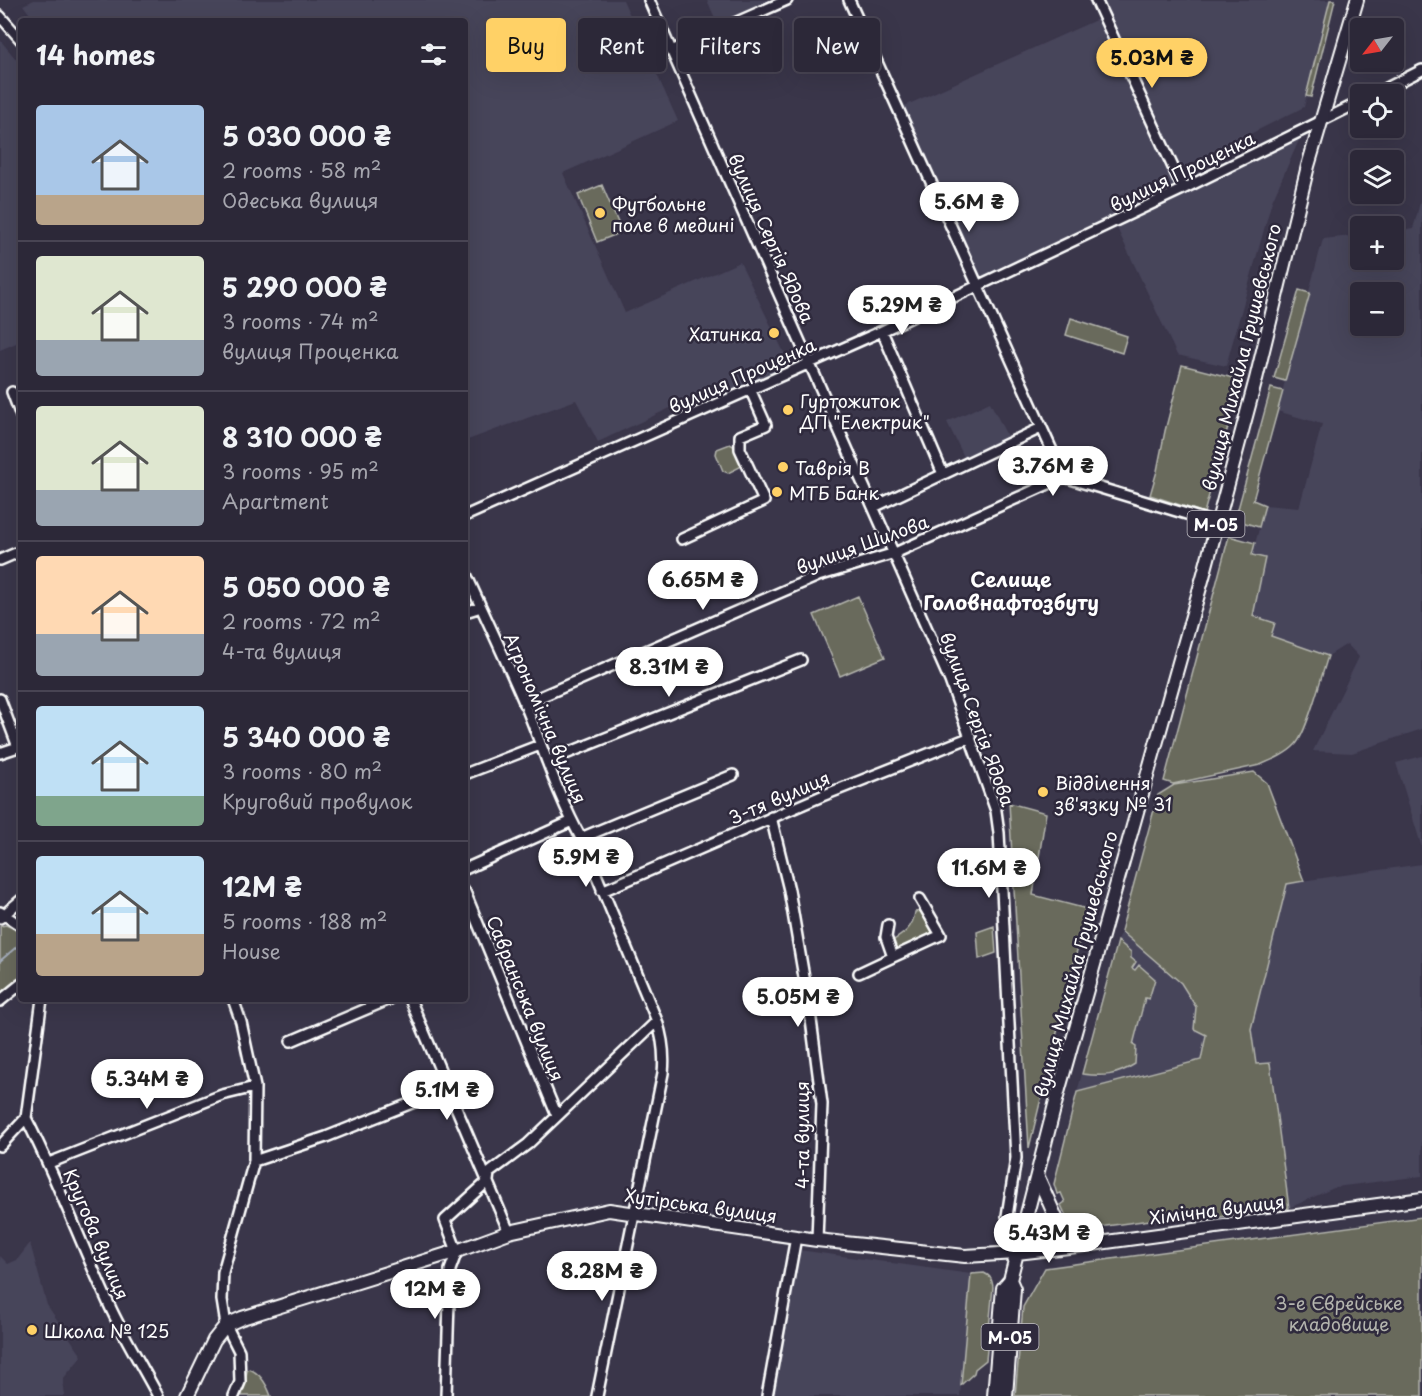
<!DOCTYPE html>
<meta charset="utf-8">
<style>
:root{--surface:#2c2838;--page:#343040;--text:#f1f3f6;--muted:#a6a6ae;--line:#484453;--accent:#ffd166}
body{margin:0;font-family:"Playpen Sans",sans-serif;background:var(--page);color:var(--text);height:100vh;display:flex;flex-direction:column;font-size:22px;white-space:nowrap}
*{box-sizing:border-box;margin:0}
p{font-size:20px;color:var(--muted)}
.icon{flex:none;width:33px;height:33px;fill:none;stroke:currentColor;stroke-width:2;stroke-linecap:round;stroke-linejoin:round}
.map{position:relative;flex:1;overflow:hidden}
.sheet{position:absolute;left:18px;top:18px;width:450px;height:984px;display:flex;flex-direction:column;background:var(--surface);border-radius:6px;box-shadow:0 6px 24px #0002,0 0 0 2px var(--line)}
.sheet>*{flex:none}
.banner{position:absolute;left:486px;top:18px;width:570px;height:54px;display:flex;gap:12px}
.needle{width:39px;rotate:239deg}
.tools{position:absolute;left:1350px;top:18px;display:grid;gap:12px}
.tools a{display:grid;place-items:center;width:54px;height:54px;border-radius:6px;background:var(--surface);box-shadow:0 6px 24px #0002,0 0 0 2px var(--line);font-size:30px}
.price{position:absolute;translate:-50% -51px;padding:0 14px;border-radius:21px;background:#fff;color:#222;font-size:20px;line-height:39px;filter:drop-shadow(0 2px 3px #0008)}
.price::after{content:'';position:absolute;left:50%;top:36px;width:18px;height:14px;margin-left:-9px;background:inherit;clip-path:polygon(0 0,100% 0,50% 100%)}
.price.on{background:var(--accent);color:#111}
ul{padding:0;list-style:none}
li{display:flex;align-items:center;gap:18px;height:150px;padding:0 18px}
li+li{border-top:2px solid var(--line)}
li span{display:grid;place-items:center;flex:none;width:168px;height:120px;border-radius:6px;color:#555}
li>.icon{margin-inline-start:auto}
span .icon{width:72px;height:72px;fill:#fffc;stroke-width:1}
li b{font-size:26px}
h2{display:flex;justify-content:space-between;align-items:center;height:72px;padding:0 18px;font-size:26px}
.chip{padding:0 21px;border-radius:6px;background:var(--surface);box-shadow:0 6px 24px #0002,0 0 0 2px var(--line);font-size:21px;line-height:54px}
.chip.on{background:var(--accent);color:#111}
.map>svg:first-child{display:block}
.built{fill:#47445a;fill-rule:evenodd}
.green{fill:#696b5c;stroke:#b4b5ae;stroke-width:1.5}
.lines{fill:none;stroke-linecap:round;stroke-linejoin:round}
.stream{stroke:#a4acbb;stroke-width:2}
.minor-casing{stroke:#fff;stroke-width:14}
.major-casing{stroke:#fff;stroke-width:16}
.minor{stroke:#2f2a3d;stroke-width:9}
.major{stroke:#2f2a3d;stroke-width:12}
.poi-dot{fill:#ffd166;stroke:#2f2a3d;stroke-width:2}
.labels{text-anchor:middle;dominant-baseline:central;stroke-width:5;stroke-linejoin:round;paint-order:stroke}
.shield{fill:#2f2a3d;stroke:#c1bfc5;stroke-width:1.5}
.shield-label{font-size:16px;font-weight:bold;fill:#fff}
.street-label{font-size:18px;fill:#fff;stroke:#2f2a3d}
.poi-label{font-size:18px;fill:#fff;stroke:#2f2a3d;text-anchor:start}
.park-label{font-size:18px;fill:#b4b5ae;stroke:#2f2a3d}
.neighbourhood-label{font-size:20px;font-weight:bold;fill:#fff;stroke:#2f2a3d}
</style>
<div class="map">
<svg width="1422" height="1396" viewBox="0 0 1422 1396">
<rect width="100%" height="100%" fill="#3a364a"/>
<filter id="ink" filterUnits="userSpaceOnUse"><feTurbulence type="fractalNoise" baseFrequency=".0167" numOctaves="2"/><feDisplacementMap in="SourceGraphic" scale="12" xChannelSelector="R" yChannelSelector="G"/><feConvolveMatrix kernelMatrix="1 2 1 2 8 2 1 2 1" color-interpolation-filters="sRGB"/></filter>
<g filter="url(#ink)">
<path class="built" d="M34 0H623L678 121 563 173 625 313 740 262 792 369 733 393 730 385 687 405 685 401 598 442 576 400 465 441V21H35L23 5Z
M707 0H772L718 25Z
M1103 0H1330L1304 107 1180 169Z
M1098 19 1181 188 980 285 900 108Z
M0 40 21 65V341L0 350Z
M1300 138 1272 201 1226 366 1177 355 1115 224Z
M1422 195V729L1352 753 1313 751 1359 657 1347 644 1328 656 1270 636 1252 616 1265 559 1252 556 1265 505 1299 508 1322 424 1277 411 1323 239 1360 235V260H1394V232L1413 229ZM1360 292H1394V326H1360Z
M990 402 1009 440 966 461 947 422Z
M1422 756V848L1396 763Z
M1422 864V1176L1336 1187 1289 1208 1270 1064 1256 1065 1251 1029 1287 883Z
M1121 931 1181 983 1196 1007 1206 1035 1201 1060 1077 1092 1082 1074 1102 1077 1133 1045 1145 998 1149 999 1138 966 1135 970 1132 967 1131 952 1118 941Z
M30 1243 47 1305 82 1356 63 1379 65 1396H0V1256L8 1264 17 1260Z
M799 1250 971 1274 960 1396H773Z"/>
<path class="green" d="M1330 0H1335L1311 97 1306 96Z
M602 185 622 232 597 242 578 195Z
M1299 290 1310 293 1285 381 1274 378Z
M1071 318 1127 336 1122 353 1066 335Z
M1182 365 1241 380 1204 513 1150 495 1157 471 1165 431Z
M1271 388 1283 391 1253 500 1265 505 1259 527 1235 520Z
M730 444 735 447 742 464 740 467 728 473 723 471 716 454 717 449Z
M1229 536 1255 543 1252 555 1265 558 1253 616 1275 623 1271 636 1328 656C1322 674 1307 732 1296 744 1287 754 1272 760 1260 765L1173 784 1164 781Z
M858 596 885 657 840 676 814 615Z
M1254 772 1267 783 1304 881 1287 884 1251 1029 1256 1064 1270 1063 1289 1208 1204 1219 1194 1214 1077 1230 1070 1225 1061 1205 1065 1202 1061 1193 1057 1194 1054 1184 1077 1092 1201 1060 1206 1035 1194 1029 1196 1007 1181 983 1121 931 1158 795 1174 785Z
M1009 803 1046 813 1033 895 1087 909 1029 1148Z
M922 911 935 938 897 956 889 943C902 935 913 929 915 912Z
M6 925 21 932V978L8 992 0 995V926Z
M994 926 996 953 979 959 977 932Z
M1118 941 1131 952V958L1136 962 1132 968 1135 970 1139 965 1155 979 1149 999 1145 998 1133 1045 1136 1047 1135 1064C1116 1076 1103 1077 1082 1074Z
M1422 1217V1396H1015L1023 1307 1045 1268Z
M984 1273C991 1276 992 1280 993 1287L986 1360 975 1369 974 1373 961 1385 971 1274Z
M249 1369C260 1373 267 1385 271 1396H242L247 1371Z"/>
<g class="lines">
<path class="stream" d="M0 961 21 943"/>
<g class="minor-casing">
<path id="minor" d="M649 0 950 681 996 811 999 833 1016 1158 1007 1216 1017 1252
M849 0 1064 477
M1096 0 1183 189
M0 16 21 40
M671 51 787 0
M1375 94 1422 70
M882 331 943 474
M12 392 21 416
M874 507 1041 428
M465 516 882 331 1183 189 1360 102
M682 539 764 501 740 449V436L766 425 750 389
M0 560 21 551
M465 572C485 616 505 658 524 702 543 747 557 795 581 838L657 1021C663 1039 665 1054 663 1073L597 1396
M465 612 481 607
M0 699 18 747
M524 704 818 576 895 553 1064 477 1216 523
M0 753 21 746
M548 761 801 660
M465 774 540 745
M771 817 789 890 810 1012 822 1104 817 1240
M581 838 733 775
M465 869 572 821
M602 891 822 796 971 737
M465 892 557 1116
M0 912 21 926
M0 918 21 900
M893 957 941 935 920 899
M859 973 893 957 886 937 888 925
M233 999 241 1022 255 1087 254 1161 223 1272 222 1300 226 1325 239 1351 240 1382 234 1396
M410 999 509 1232
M0 1001 21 984
M291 1041 390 999
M26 1118 42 999
M0 1146 26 1118C58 1181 82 1247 112 1311 126 1340 143 1368 158 1396
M254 1161 326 1137 447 1089
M49 1163 222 1095 255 1087
M446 1396 450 1270 457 1251 445 1220 488 1181 489 1173 528 1144 657 1021
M767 1396 796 1237"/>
</g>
<g class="major-casing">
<path id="major" d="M1037 1175 1060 1227 1077 1246
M187 1396 214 1340 226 1325 242 1318 457 1251 509 1232 609 1210 817 1240 965 1256 1017 1253 1077 1246 1422 1199
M994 1396 1003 1288 1010 1280 1059 1089 1203 577 1256 379 1308 166 1357 0
M1006 1396 1014 1289 1010 1280"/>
</g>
<use href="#minor" class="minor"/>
<use href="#major" class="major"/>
</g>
</g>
<g class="poi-dot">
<circle cx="600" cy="213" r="6"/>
<circle cx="774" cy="333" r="6"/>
<circle cx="788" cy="410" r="6"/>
<circle cx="783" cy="467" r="6"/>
<circle cx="777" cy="492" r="6"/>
<circle cx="1043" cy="792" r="6"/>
<circle cx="32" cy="1330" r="6"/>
</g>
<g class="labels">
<g class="shield">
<rect x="1187.5" y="511" width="57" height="26" rx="4.5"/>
<rect x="981.5" y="1324" width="57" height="26" rx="4.5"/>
</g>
<g class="shield-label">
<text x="1216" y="524">М-05</text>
<text x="1010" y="1337">М-05</text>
</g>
<g class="street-label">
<text transform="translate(1182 171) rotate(-26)">вулиця Проценка</text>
<text transform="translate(772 238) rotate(66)">вулиця Сергія Ядова</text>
<text transform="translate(1241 357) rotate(-76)">вулиця Михайла Грушевського</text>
<text transform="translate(742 375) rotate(-24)">вулиця Проценка</text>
<text transform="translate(862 544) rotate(-20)">вулиця Шилова</text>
<text transform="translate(546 718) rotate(67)">Агрономічна вулиця</text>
<text transform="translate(978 719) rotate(70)">вулиця Сергія Ядова</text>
<text transform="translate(779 797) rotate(-23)">3-тя вулиця</text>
<text transform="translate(1075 964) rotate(-75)">вулиця Михайла Грушевського</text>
<text transform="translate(526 998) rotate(68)">Савранська вулиця</text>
<text transform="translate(801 1135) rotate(-90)">4-та вулиця</text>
<text transform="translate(701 1205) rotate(8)">Хутірська вулиця</text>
<text transform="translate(1217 1209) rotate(-7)">Хімічна вулиця</text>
<text transform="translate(97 1234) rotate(67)">Кругова вулиця</text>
</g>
<g class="poi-label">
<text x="612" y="203">Футбольне<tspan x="612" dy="21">поле в медині</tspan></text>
<text x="762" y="333" text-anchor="end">Хатинка</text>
<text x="800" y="400">Гуртожиток<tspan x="800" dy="21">ДП "Електрик"</tspan></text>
<text x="795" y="467">Таврія В</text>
<text x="789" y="492">МТБ Банк</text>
<text x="1055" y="782">Відділення<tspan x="1055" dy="21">зв'язку № 31</tspan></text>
<text x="44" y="1330">Школа № 125</text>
</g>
<g class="park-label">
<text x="1339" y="1302">3-е Єврейське<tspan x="1339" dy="21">кладовище</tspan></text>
</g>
<g class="neighbourhood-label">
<text x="1011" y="579">Селище<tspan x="1011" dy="23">Головнафтозбуту</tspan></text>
</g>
</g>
</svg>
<div class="tools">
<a><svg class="needle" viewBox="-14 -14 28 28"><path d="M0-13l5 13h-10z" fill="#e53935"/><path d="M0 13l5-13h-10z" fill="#a6a6ae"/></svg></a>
<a><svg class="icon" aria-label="locate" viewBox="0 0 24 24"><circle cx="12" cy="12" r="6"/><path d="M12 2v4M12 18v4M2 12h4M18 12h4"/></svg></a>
<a><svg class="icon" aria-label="layers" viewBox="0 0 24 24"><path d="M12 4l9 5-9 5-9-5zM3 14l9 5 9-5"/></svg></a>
<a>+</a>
<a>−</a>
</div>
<b class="price on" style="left:1152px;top:89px">5.03M ₴</b>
<b class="price" style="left:969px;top:233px">5.6M ₴</b>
<b class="price" style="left:902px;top:336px">5.29M ₴</b>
<b class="price" style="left:1053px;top:497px">3.76M ₴</b>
<b class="price" style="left:703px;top:611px">6.65M ₴</b>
<b class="price" style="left:669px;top:698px">8.31M ₴</b>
<b class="price" style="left:586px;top:888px">5.9M ₴</b>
<b class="price" style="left:989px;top:899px">11.6M ₴</b>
<b class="price" style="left:798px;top:1028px">5.05M ₴</b>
<b class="price" style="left:147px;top:1110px">5.34M ₴</b>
<b class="price" style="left:447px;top:1121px">5.1M ₴</b>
<b class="price" style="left:1049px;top:1264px">5.43M ₴</b>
<b class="price" style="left:602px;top:1302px">8.28M ₴</b>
<b class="price" style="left:435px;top:1320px">12M ₴</b>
<div class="banner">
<a class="chip on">Buy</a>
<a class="chip">Rent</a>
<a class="chip">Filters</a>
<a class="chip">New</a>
</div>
<section class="sheet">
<h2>14 homes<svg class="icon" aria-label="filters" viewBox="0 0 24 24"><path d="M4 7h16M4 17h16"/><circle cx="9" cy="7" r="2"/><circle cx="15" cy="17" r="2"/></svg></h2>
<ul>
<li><span style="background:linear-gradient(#a9c7e8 75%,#b9a48a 0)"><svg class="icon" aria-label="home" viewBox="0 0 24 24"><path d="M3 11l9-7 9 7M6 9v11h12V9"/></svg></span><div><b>5 030 000 ₴</b><p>2 rooms · 58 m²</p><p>Одеська вулиця</p></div></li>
<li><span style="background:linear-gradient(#dfe7d0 70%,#9aa5b1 0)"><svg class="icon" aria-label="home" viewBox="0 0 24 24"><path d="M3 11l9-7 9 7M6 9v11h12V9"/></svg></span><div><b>5 290 000 ₴</b><p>3 rooms · 74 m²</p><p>вулиця Проценка</p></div></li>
<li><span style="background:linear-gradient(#dfe7d0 70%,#9aa5b1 0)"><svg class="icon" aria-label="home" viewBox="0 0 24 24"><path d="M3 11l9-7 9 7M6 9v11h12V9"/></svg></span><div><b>8 310 000 ₴</b><p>3 rooms · 95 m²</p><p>Apartment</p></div></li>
<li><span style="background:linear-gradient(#ffd9b3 65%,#9aa5b1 0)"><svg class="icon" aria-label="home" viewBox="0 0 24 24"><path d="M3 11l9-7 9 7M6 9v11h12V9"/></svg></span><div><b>5 050 000 ₴</b><p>2 rooms · 72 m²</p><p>4-та вулиця</p></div></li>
<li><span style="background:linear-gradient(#bfe0f5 75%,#7fa58c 0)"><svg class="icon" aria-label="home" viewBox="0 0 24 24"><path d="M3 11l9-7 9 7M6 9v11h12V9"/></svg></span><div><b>5 340 000 ₴</b><p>3 rooms · 80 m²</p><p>Круговий провулок</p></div></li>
<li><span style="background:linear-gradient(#bfe0f5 65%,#b9a48a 0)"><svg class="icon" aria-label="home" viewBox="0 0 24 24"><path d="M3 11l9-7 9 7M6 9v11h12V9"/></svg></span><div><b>12M ₴</b><p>5 rooms · 188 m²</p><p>House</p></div></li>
</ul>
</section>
</div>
